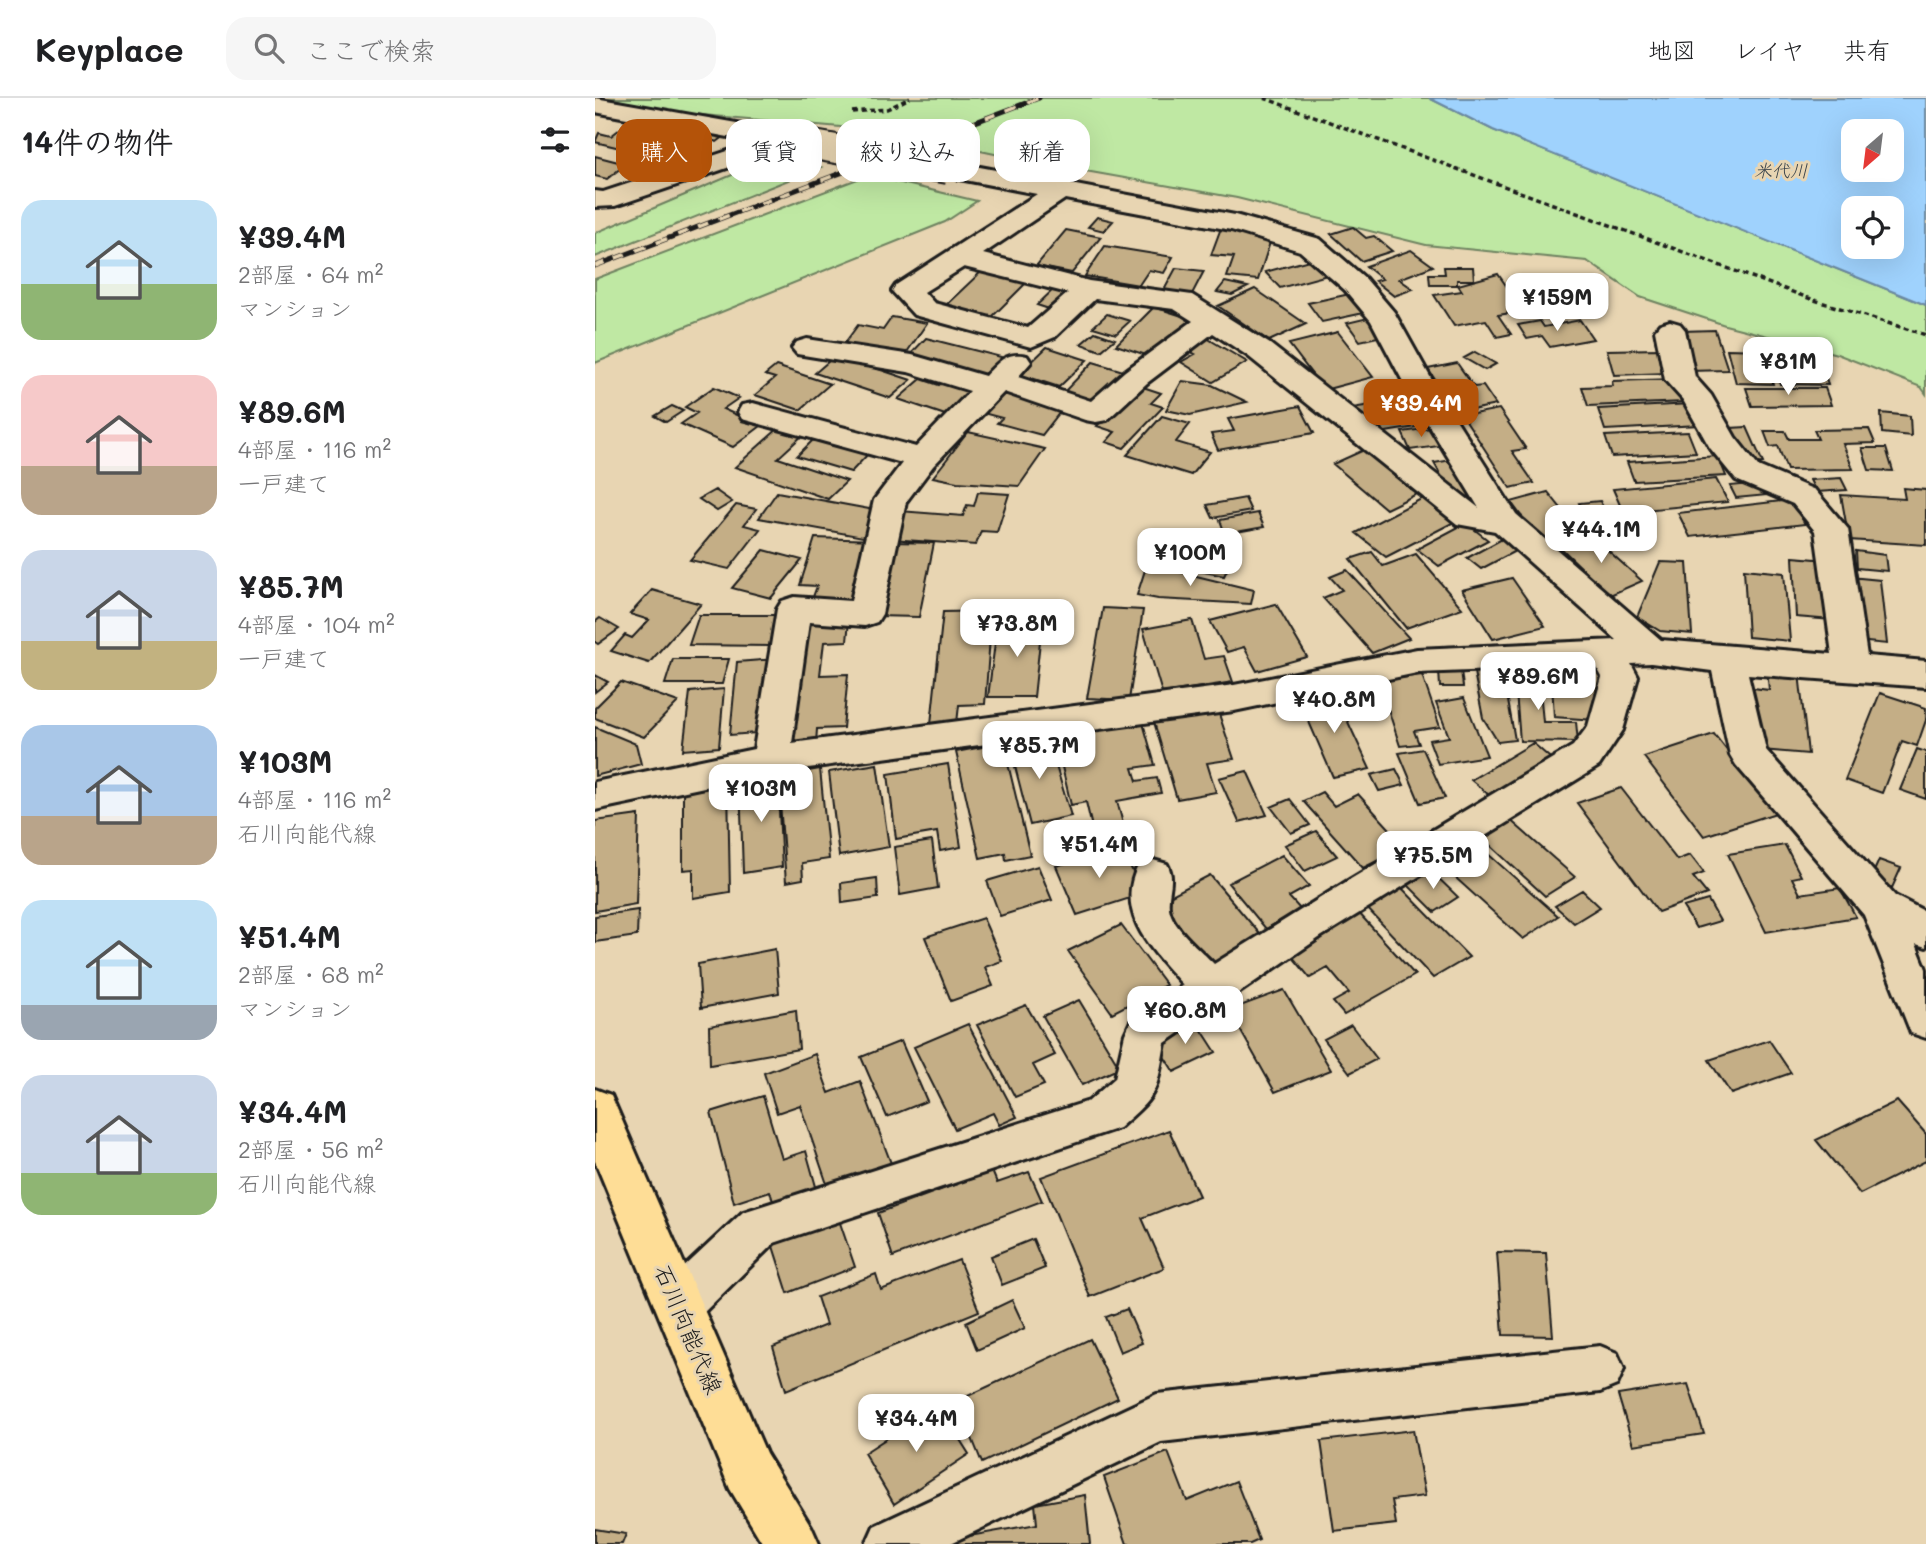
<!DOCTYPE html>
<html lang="ja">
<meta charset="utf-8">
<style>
:root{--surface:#fff;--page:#f6f6f6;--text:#202124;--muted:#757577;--line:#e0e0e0;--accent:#b45309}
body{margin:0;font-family:Mali,"Klee One",sans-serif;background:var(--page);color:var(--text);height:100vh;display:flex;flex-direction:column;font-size:26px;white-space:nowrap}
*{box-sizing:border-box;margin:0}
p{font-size:23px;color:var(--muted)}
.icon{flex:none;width:38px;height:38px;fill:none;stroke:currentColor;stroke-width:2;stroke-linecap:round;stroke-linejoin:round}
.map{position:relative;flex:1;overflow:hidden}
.sheet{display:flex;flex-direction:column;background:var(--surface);width:595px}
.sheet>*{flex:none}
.guide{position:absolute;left:21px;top:21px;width:665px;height:63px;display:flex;gap:14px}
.needle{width:46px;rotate:208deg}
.fabs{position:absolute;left:1246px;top:21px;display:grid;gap:14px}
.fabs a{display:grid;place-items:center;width:63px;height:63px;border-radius:14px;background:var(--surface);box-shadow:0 7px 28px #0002;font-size:35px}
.price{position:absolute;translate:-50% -60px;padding:0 16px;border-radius:14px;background:#fff;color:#222;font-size:23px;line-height:46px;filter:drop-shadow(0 2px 4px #0008)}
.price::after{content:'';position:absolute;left:50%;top:42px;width:21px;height:16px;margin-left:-10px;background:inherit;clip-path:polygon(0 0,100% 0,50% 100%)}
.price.selected{background:var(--accent);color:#fff}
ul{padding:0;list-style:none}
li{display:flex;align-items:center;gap:21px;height:175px;padding:0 21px}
li span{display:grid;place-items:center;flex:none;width:196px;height:140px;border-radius:21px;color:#555}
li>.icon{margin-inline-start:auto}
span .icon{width:84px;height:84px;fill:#fffc;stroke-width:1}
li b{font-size:30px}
h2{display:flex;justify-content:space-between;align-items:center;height:84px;padding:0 21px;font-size:30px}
.tag{padding:0 24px;border-radius:21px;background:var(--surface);box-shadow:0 7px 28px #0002;font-size:24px;line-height:63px}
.tag.selected{background:var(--accent);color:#fff}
header{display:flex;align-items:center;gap:42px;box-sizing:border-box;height:98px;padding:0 35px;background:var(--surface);border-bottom:2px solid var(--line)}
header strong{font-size:33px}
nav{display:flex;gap:38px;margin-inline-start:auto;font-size:24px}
.search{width:490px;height:63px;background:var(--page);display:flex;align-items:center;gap:18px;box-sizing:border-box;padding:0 24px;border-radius:21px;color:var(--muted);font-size:26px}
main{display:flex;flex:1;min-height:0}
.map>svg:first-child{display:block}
.green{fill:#bfe8a3;stroke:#6e8260;stroke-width:2}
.water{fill:#9fd2fd;stroke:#6b89a3;stroke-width:2;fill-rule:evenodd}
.building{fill:#c4ae86;stroke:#1c1c1c;stroke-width:2}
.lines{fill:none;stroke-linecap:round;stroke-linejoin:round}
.minor-casing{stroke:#1c1c1c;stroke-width:6}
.major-casing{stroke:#1c1c1c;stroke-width:6}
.path{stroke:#1c1c1c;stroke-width:3.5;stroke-dasharray:5 3.5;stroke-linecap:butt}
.minor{fill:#e8d5b2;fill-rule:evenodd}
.major{fill:#fedd96;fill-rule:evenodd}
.rail-casing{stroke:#1c1c1c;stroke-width:5}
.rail{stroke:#e8d5b2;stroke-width:3.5;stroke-dasharray:11;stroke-linecap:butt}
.minor-bridge-casing{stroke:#1c1c1c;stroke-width:32;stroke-linecap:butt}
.minor-bridge{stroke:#e8d5b2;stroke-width:28}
.labels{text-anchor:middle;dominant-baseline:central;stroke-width:6;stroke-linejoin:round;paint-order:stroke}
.far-water-label{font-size:18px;font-style:italic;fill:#364049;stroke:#e8d5b2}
.near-street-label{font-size:23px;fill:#1c1c1c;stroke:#e8d5b2}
</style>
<header>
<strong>Keyplace</strong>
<div class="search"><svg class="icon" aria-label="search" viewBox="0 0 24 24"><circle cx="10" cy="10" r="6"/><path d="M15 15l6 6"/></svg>ここで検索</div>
<nav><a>地図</a><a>レイヤ</a><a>共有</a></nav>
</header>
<main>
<section class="sheet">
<h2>14件の物件<svg class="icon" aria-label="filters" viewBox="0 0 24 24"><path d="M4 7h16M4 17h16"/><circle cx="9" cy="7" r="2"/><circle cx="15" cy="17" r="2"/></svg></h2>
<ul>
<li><span style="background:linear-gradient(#bfe0f5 60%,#8fb573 0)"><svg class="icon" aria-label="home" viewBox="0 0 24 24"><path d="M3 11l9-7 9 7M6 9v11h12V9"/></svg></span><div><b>¥39.4M</b><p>2部屋 · 64 m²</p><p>マンション</p></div></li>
<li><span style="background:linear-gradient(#f6c9c9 65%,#b9a48a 0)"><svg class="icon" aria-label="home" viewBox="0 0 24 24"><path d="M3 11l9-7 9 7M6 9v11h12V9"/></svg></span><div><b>¥89.6M</b><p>4部屋 · 116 m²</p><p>一戸建て</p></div></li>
<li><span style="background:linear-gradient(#c9d6e8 65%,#c2b280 0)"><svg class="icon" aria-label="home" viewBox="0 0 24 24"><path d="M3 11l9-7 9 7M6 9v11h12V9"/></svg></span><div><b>¥85.7M</b><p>4部屋 · 104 m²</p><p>一戸建て</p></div></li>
<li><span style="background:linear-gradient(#a9c7e8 65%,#b9a48a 0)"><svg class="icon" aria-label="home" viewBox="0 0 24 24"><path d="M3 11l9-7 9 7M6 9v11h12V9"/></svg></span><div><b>¥103M</b><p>4部屋 · 116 m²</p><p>石川向能代線</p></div></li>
<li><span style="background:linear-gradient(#bfe0f5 75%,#9aa5b1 0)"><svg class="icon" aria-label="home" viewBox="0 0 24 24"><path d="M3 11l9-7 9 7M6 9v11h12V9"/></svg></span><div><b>¥51.4M</b><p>2部屋 · 68 m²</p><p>マンション</p></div></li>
<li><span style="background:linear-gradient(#c9d6e8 70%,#8fb573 0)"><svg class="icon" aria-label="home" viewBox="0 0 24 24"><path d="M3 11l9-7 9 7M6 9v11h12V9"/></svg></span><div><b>¥34.4M</b><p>2部屋 · 56 m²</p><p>石川向能代線</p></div></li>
</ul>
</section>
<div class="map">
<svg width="1331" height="1446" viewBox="0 0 1331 1446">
<rect width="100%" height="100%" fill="#e8d5b2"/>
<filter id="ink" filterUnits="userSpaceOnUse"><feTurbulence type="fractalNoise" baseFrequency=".0143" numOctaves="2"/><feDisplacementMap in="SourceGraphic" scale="14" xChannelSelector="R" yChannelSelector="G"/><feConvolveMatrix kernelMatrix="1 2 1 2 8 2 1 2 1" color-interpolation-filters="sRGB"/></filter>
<g filter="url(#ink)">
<path class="green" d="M12 0H834L898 32 1331 207V296L1326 289 1242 256 1130 227 1045 199 992 163 831 147 642 100 423 61 292 33 84 15Z
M189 55 226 69 0 159V135Z
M273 77 382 103 350 124 0 265V181Z"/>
<path class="water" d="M834 0H1331V207L898 32ZM1258 33H1297V72H1258ZM1258 110H1297V149H1258Z"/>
<path class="building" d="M30 27 70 37 46 55 0 44 4 35 16 38Z
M113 34 130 38 122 44 105 39Z
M74 44 108 52 91 66 56 57Z
M0 58 31 66 12 81 0 78Z
M502 119 518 123 509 133 493 129Z
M758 129 771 140 779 138 797 153 766 163 736 136Z
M626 130 678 135 663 182 632 179 639 159 616 157Z
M471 132 506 139 477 175 441 168Z
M510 148 578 159 569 175 554 172 544 187 490 178Z
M816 152 838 168 804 181 818 191 799 198 780 183 787 181 771 168Z
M736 156 751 172 685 190 670 174Z
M849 169H878L879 182H862V187H835L834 176H850Z
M581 170 609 173 596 198 568 194Z
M389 171 433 183 396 220 351 207Z
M903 176 929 213 903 217 916 236 902 239 891 222 859 228 839 197 867 193 863 187Z
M630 184 653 189 637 197 622 194Z
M462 188 484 195 463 214 442 207Z
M660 191 711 226 674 243 623 208Z
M764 194 778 213 727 224 713 205Z
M559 209 603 223 557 259 521 247Z
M512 216 535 223 521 236 498 229Z
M297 219 332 225 310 257 249 246 263 227 288 232Z
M777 219 792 237 765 243 752 225Z
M985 222 998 241 955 249 947 238 932 241 923 227 945 223 949 229Z
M1120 232 1133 272 1093 273 1086 233Z
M500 234 520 241 506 253 486 246Z
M743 234 778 279 729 292 694 246Z
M610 239 652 264 618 284 586 264 600 256 590 251Z
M331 240 414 261 397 280 313 259Z
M452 249 492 262 464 289 424 276Z
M1065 251 1073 275 1019 277 1012 252Z
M1132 251 1168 252 1178 286 1141 285Z
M880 254 901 266 890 272 869 260Z
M241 257 316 282 295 300 220 275Z
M498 264 535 275 501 305 468 295Z
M862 265 879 289 888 288 901 307 862 315 833 271Z
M181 268 235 286 205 312 160 297 180 280 170 277Z
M1181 271 1229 272 1233 287 1185 286Z
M352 280 385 292 356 319 303 301 326 281 344 287Z
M1081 281 1090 304 993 308 987 289 1018 288 1017 283Z
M587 283 617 287 652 304 595 317 571 312Z
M542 287 566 295 556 305 568 309 529 350 511 344 520 334 502 328Z
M119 289 144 300 128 311 166 328 138 349 86 326 102 315 90 309Z
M1151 290H1230L1236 307 1157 308Z
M406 294 468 310 447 337 402 325 407 320 388 315Z
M825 299 840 326 778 336 763 323 757 310Z
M1096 306 1104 327 1010 332 1003 311Z
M77 308 88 313 71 324 60 318Z
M705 308 719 335 623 352 616 336 639 333 633 321Z
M904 311 931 351 917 353 939 385 915 390 868 318Z
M1286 315 1315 318 1316 338 1287 335Z
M567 318 595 326 581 344 615 354 596 377 532 357Z
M185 329 209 336 183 360 252 383 233 401 140 369Z
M1152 329 1168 365 1150 366 1135 330Z
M836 330 844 348 815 352 807 334Z
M1274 331 1280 345 1248 346 1258 371 1192 372 1183 348 1175 349 1169 333H1190L1194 341H1223L1219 332Z
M373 334 450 351 424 388 362 384 338 379Z
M1093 334 1101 354 1017 359 1010 338Z
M223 337 276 353 256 374 202 358Z
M1267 350H1291L1298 373 1274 372Z
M769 352 822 396 791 411 738 366Z
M1123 358 1131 378 1039 383 1032 364Z
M868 360 894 402 863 408 839 365Z
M1246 380 1252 392 1221 394 1215 382Z
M1121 381 1133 404 1028 414 1018 391Z
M1167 385 1173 397 1141 400 1135 388Z
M1308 390 1331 392V447L1254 442 1246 397 1310 401Z
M120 392 137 404 122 413 104 401Z
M182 394 285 413 268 439 164 420Z
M383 394 414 396 402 434 386 433 381 447 295 441 305 413 368 418 372 407 379 408Z
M953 394 985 434 946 445 916 404Z
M832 398 863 422 791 459 761 435Z
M650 400 656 413 618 420 612 407Z
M1196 402 1210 426 1095 439 1083 415Z
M1005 403 1012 418 991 420 984 405Z
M141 407 161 411 149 427 165 431 134 471 95 462Z
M663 415 669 429 630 436 625 422Z
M871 425 893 442 844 468 822 451Z
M595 434 645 445 629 478 553 462 564 441 589 446Z
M996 437 1047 483 1015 497 965 449Z
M220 440 280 442 261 509 215 507 222 488 205 487Z
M909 440 924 451 886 471 872 460Z
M297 444 339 445 324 519 280 518Z
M169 452 207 462 176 500 137 490Z
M1261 453 1290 457 1292 473 1262 470Z
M777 454 788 468 821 456 867 510 811 530 755 461Z
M1198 459 1232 462 1237 522 1201 519Z
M1065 464 1092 465 1097 536 1065 533 1042 519Z
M552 466 659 492 656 506 563 501 542 497Z
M1149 471 1189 475 1195 543 1153 539Z
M752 472 814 540 777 555 728 500 747 492 735 479Z
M1255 479 1285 482 1292 546 1262 543Z
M917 480 950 528 898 541 867 492Z
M57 492 106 506 54 565 16 553 30 537 37 540 54 522 35 516Z
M681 506 712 559 662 573 649 549 632 554 615 523Z
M508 510 548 512 534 602 492 600Z
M397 513 390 606 364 607 362 625 336 626 348 514Z
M422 515H448L439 599H393L401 537H420Z
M104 517H182L174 548 94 547Z
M5 520 24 531 3 546 0 544V524Z
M597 522 609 561 629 558 638 584 567 595 548 531Z
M254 523 252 543 229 544 225 577 253 576 248 630 222 631 221 645 186 647 202 526Z
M78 561H134L127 586H70Z
M181 561 175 634 135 637 142 564Z
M997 566 1015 580 1000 622 959 619 956 569Z
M878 569H907L920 642 903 644 888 620Z
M919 569H943L948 624H981L983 644 925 643Z
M844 572H866L868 589H845Z
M1172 572 1204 575 1213 656 1155 651 1150 589 1174 592Z
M0 577 13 584 0 594Z
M827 577 845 629 819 633 824 646 805 648 784 583Z
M26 584 83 604 49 639 0 620V610Z
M129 591 124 649 88 652 95 594Z
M739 594 775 671 738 679 704 601Z
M1285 595 1331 610V622L1322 648 1307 643 1287 695 1250 682Z
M869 600 892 658 843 666 834 642 854 639 841 605Z
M623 613 639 661 612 665 621 694 582 701 559 624Z
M548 625 560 667 538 670 542 683 562 680 566 695 522 703 531 737 500 742 491 704 476 707 460 639Z
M0 629 41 646 46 666 0 678Z
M1119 636 1181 715 1109 738 1049 659Z
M452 638 476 718 435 727 414 645Z
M408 645 435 757 411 762 410 755 385 760 361 654Z
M938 645 961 665 900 702 876 682Z
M828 651 850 700 825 705 804 655Z
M1322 651 1331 654V701L1305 692Z
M282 666 294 749 244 758 234 674Z
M353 666 366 749 345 753 342 734 301 741 293 676Z
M225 671 234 761 207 765 208 781 191 784 183 678Z
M801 671 809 687 784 693 776 677Z
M652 673 672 717 644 724 624 680Z
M182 676 187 769 148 775 145 682Z
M133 687 135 794 98 800V771L88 772V694Z
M1026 690 1082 762 1095 757 1109 775 1098 779 1112 796 1063 814 982 705Z
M727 694 739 708 763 696 805 742 787 751 794 757 768 770 708 703Z
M695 701 715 727 696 735 676 709Z
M44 717 41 806 0 813V723Z
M913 720 980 779 950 798 884 737Z
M721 733 742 758 710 773 690 747Z
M875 740 963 818 928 841 841 762Z
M337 743 343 790 305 797 299 749Z
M1190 747 1206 778 1197 780 1205 796 1245 790 1261 819 1171 834 1133 756Z
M526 748 548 796 482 817 461 768Z
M687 757 714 788 694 799 706 812 671 831 633 785Z
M1284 762 1306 770 1297 790 1276 780Z
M443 768 457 802 405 818 392 783Z
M835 772 863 799 840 814 812 786Z
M615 777 670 842 613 873 559 806Z
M282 780 283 800 247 805 246 785Z
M804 787 874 859 838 880 769 807Z
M987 792 1005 809 979 825 960 808Z
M1113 802 1125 823 1101 830 1088 809Z
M43 812 42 838 0 844V818Z
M762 813 820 877 749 917 738 904 754 895 733 870 715 880 692 852Z
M388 820 407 863 390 869 398 888 356 903 330 839Z
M526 827 571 887 517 915 473 853Z
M180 851 184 895 106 910 103 866Z
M689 892 736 972 680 994 634 912Z
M484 902 525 970 487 987 448 918Z
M431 907 460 957 438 967 449 987 420 999 382 927Z
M201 912 204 951 115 967 114 928Z
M601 923 621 954 579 974 559 943Z
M373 926 422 1019 404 1027 398 1015 360 1031 319 949Z
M756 927 782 961 755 975 729 941Z
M1174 942 1196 975 1136 996 1114 962Z
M306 943 332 1003 292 1019 266 959Z
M220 956 234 995 265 983 297 1068 234 1092 205 1007 182 1015 169 975Z
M168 998 187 1061 211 1053 222 1092 179 1107 175 1093 139 1105 116 1014Z
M1302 1003 1331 1036V1063L1265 1096 1221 1042Z
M574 1032 604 1098 547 1120 569 1170 495 1199 446 1079Z
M397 1073 402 1085 434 1074 447 1103 298 1159 283 1115Z
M243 1119 260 1169 193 1195 177 1145Z
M438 1141 450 1170 407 1187 396 1158Z
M902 1154 951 1155 958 1238 908 1237Z
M364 1162 384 1213 191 1292 178 1249 231 1227 222 1199 281 1176 286 1192Z
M417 1202 430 1230 382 1252 371 1224Z
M532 1211 547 1245 525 1254 511 1219Z
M495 1241 523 1300 387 1365 362 1303Z
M1093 1286 1109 1336 1038 1347 1023 1297Z
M343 1307 374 1356 299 1406 269 1355Z
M818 1332 830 1398 797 1402 801 1426 739 1433 726 1343Z
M573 1354 592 1403 641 1383 664 1442 655 1446H532L509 1379Z
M490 1397 495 1446H353L352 1442 442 1426 440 1406Z
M0 1431 31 1436 27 1446H0Z"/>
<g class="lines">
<g class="minor-casing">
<path id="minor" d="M0 0 187 33 200 37 204 42 200 47 20 108 0 109V93L8 94 160 44 0 14Z
M353 63 640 117 725 141 770 180 799 214 843 293 921 416 1066 542 1237 556 1220 433 1198 406 1141 382 1115 350 1088 302 1070 282 1060 232 1065 226 1075 223 1085 226 1090 232 1100 279 1116 297 1140 339 1163 368 1220 392 1253 431 1272 558 1331 563V589L1153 576 1171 652 1300 798 1331 814V849L1321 846 1331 871V940L1316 935 1269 817 1141 667 1135 657 1117 573 1056 565 1036 566 1043 579 1028 632 1004 668 727 838 570 945C561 996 563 996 524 1030L179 1145 101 1222 84 1228 67 1222 60 1206 67 1190 148 1114 494 1003 520 980 530 936 536 923 588 887C557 852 518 815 544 766L558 762 572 766C581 782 572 793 574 810 577 830 606 852 619 866L754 782 978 648 993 628 1007 579 1001 568 822 575 639 613 176 675 0 712V684L159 651 182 511 187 503 199 499 256 503 279 402 307 365 147 321 143 314 147 307 158 305 321 349 375 293 313 274 202 256 197 250 202 244 212 241 317 257 390 278C403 265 411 253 432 258L436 264 423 279 496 303 530 273 598 223 579 211 500 201 460 239 436 249 319 217 297 193 301 187 442 96 344 77 340 71 344 65ZM470 101 636 132 705 153 750 192 776 223 813 293 884 410 675 246 597 197 494 183 388 156ZM369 169 473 195 433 230 339 205 329 194ZM618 235 653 258 862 426 900 433 1022 542 822 551 639 587 197 645 214 524 270 528 282 524 287 516 311 404 338 368 409 294 490 322 501 324 512 322 552 285Z
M1005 1248 1022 1255 1029 1271 1022 1287 1005 1294 566 1344 354 1446H271L279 1428 562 1296Z"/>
</g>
<g class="major-casing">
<path id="major" d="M0 991 16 997 171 1355 216 1428 224 1446H168L135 1391 0 1063Z"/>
</g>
<path class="path" d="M669 0 1219 202 1331 237
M257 14 292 11 315 0"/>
<use href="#minor" class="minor"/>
<use href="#major" class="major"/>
<g class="rail-casing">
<path id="rail" d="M0 168 444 0"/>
</g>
<use href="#rail" class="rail"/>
<g class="minor-bridge-casing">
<path id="minor-bridge" d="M191 42 353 71"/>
</g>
<use href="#minor-bridge" class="minor-bridge"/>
</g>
</g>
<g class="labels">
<g class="far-water-label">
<text x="1186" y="72">米代川</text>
</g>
<g class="near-street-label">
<text transform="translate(94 1231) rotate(67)">石川向能代線</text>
</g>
</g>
</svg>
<div class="fabs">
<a><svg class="needle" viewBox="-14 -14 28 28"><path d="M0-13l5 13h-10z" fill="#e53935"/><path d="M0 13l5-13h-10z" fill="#757577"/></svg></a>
<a><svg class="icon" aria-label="locate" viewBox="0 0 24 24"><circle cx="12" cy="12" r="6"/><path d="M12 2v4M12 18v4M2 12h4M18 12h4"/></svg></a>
</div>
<b class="price" style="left:962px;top:235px">¥159M</b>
<b class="price" style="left:1193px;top:299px">¥81M</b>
<b class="price selected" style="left:826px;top:341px">¥39.4M</b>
<b class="price" style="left:1006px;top:467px">¥44.1M</b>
<b class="price" style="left:595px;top:490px">¥100M</b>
<b class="price" style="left:422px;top:561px">¥73.8M</b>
<b class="price" style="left:943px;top:614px">¥89.6M</b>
<b class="price" style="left:739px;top:637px">¥40.8M</b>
<b class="price" style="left:444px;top:683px">¥85.7M</b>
<b class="price" style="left:166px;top:726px">¥103M</b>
<b class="price" style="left:504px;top:782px">¥51.4M</b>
<b class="price" style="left:838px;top:793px">¥75.5M</b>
<b class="price" style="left:590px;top:948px">¥60.8M</b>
<b class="price" style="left:321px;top:1356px">¥34.4M</b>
<div class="guide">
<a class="tag selected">購入</a>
<a class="tag">賃貸</a>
<a class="tag">絞り込み</a>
<a class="tag">新着</a>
</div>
</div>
</main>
